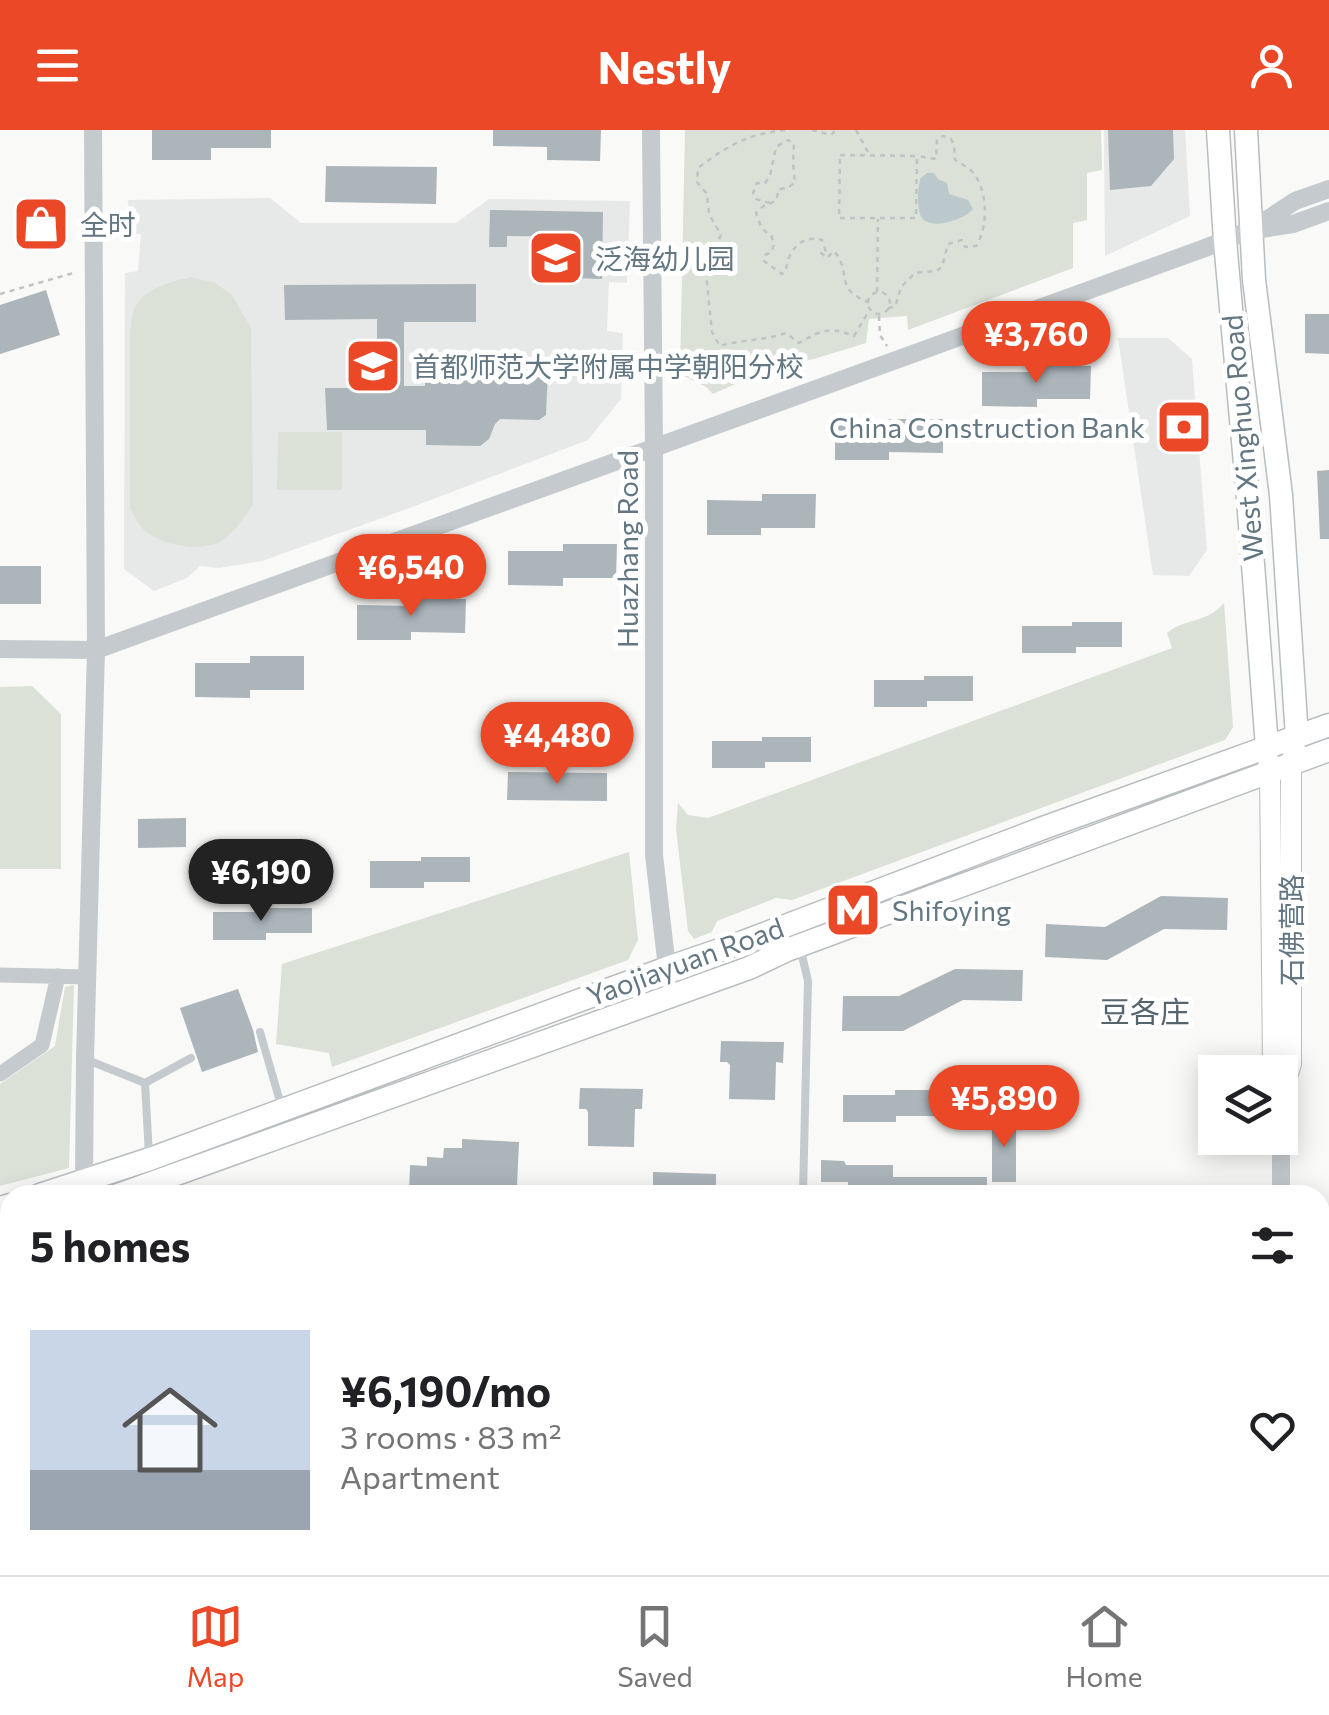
<!DOCTYPE html>
<meta charset="utf-8">
<style>
:root{--surface:#fff;--page:#f2f2f2;--text:#202124;--muted:#757577;--line:#e0e0e0;--accent:#ea4826}
body{margin:0;font-family:Commissioner,"Noto Sans SC",sans-serif;background:var(--page);color:var(--text);height:100vh;display:flex;flex-direction:column;font-size:38px;white-space:nowrap}
*{box-sizing:border-box;margin:0}
p{font-size:32px;color:var(--muted)}
.icon{flex:none;width:55px;height:55px;fill:none;stroke:currentColor;stroke-width:2;stroke-linecap:round;stroke-linejoin:round}
.map{position:relative;flex:1;overflow:hidden}
.sheet{position:absolute;left:0px;top:1055px;width:1330px;height:390px;display:flex;flex-direction:column;background:var(--surface);border-radius:30px 30px 0 0;box-shadow:0 5px 25px #0003}
.sheet>*{flex:none}
.fabs{position:absolute;left:1198px;top:925px;display:grid;gap:20px}
.fabs a{display:grid;place-items:center;width:100px;height:100px;border-radius:0px;background:var(--surface);box-shadow:0 5px 25px #0003;font-size:50px}
.price{position:absolute;translate:-50% -85px;padding:0 22px;border-radius:35px;background:var(--accent);color:#fff;font-size:32px;line-height:65px;filter:drop-shadow(0 2px 5px #0008)}
.price::after{content:'';position:absolute;left:50%;top:60px;width:30px;height:22px;margin-left:-15px;background:inherit;clip-path:polygon(0 0,100% 0,50% 100%)}
.price.on{background:#222;color:#fff}
ul{padding:0;list-style:none}
li{display:flex;align-items:center;gap:30px;height:250px;padding:0 30px}
li span{display:grid;place-items:center;flex:none;width:280px;height:200px;border-radius:0px;color:#555}
li>.icon{margin-inline-start:auto}
span .icon{width:120px;height:120px;fill:#fffc;stroke-width:1}
li b{font-size:42px}
h2{display:flex;justify-content:space-between;align-items:center;height:120px;padding:0 30px;font-size:42px}
header{display:flex;justify-content:space-between;align-items:center;height:130px;padding:0 30px;background:var(--accent);color:#fff;font-size:45px;font-weight:700}
.tab-bar{display:flex;justify-content:space-around;align-items:center;height:140px;border-top:2px solid var(--line);background:var(--surface);font-size:28px;color:var(--muted)}
.tab-bar a{display:grid;justify-items:center;gap:5px}
.tab-bar .on{color:var(--accent)}
.map>svg:first-child{display:block}
.built{fill:#e7e9e8}
.green{fill:#dbe1d7}
.water{fill:#bcc9cc}
.building{fill:#abb5ba}
.lines{fill:none;stroke-linecap:round;stroke-linejoin:round}
.secondary-casing{stroke:#b7bdc1;stroke-width:22}
.primary-casing{stroke:#b8bdc0;stroke-width:25}
.path{stroke:#c0c3c5;stroke-width:2.5;stroke-dasharray:5 5;stroke-linecap:butt}
.service{stroke:#c4cacd;stroke-width:8}
.minor{stroke:#c4cacd;stroke-width:15}
.tertiary{stroke:#c4cacd;stroke-width:18}
.secondary{stroke:#fff;stroke-width:20}
.primary{stroke:#fff;stroke-width:22}
.labels{text-anchor:middle;dominant-baseline:central;stroke-width:10;stroke-linejoin:round;paint-order:stroke}
.poi-label{font-size:28px;fill:#637783;stroke:#fff;text-anchor:start}
.street-label{font-size:28px;fill:#637783;stroke:#fff}
.neighbourhood-label{font-size:30px;fill:#55646d;stroke:#fff}
</style>
<header><svg class="icon" aria-label="menu" viewBox="0 0 24 24"><path d="M4 6h16M4 12h16M4 18h16"/></svg>Nestly<svg class="icon" aria-label="person" viewBox="0 0 24 24"><circle cx="12" cy="8" r="4"/><path d="M4 21q1-7 8-7t8 7"/></svg></header>
<div class="map">
<svg width="1329" height="1445" viewBox="0 0 1329 1445">
<rect width="100%" height="100%" fill="#f9f9f7"/>
<path class="built" d="M1104 0H1185L1190 86 1105 126Z
M270 68 301 93H456L489 69 630 71 627 153 609 152 607 201 623 203 621 269 588 310 407 379 262 431 219 438 200 436 187 448 154 461 124 439 125 143 138 141 141 104H130L128 70Z
M1118 208H1168L1192 229 1207 420 1189 446 1153 445Z"/>
<path class="green" d="M685 0H1101L1102 40 1087 43V90L1073 93V138L908 200 907 186 869 189 866 213 814 229 779 235 713 264 706 257 680 244Z
M191 147 215 153 232 165 251 198 253 374C244 388 235 402 221 411 201 423 159 415 143 399 138 394 134 385 130 378V205C131 197 131 187 134 180 143 158 170 152 191 147Z
M278 302H342V360H277Z
M1224 473 1233 597 1225 610 792 770 776 768 717 791 712 802 694 809 688 801 676 699 678 673 688 685 708 688 1172 518 1167 503C1187 487 1206 494 1224 473Z
M32 556 61 584V739H0V557Z
M629 722 638 810 628 830 332 937 329 923 276 914 282 834Z
M74 855 69 1038 0 1056V954L55 916 65 857Z"/>
<path class="water" d="M927 43H934L938 49 947 53 949 64 968 70 973 79C965 89 932 101 922 88 917 82 917 55 921 48 923 46 925 45 927 43Z"/>
<path class="building" d="M152 0H271V18H211V30H152Z
M493 0H601L600 31 547 30V17L493 16Z
M1108 0H1173L1174 29 1151 56 1110 60Z
M326 36 437 37 436 74 325 72Z
M490 80 603 82 602 149 573 148 574 107 507 106V117H489Z
M476 154V192H404V256H425V242L548 241 546 285 539 290 500 289 495 294 489 309 480 316 426 315V300H327L325 258H377V189L285 190 284 155Z
M46 160 60 205 0 224V175Z
M1305 184H1329V224L1305 223Z
M1037 235 1091 236 1090 269H1037V277L982 276V242H1037Z
M889 289H943V323L889 322V330H835V295L889 296Z
M1329 340V409H1320L1317 341Z
M762 364H816L815 398H761V405H707V370L762 371Z
M563 414H617L616 448H563V456L508 455V421H563Z
M0 436H41V474H0Z
M412 469H466L465 503 411 502V510H357V475L411 476Z
M1072 492H1122V517H1076V523H1022V496H1072Z
M250 526H304V560H250V568L195 567V533H250Z
M924 546H973V571H927V577H874V550H924Z
M762 607H811V632H765V638H712V611H762Z
M508 642 607 643V671L507 670Z
M186 688V717L138 718V689Z
M421 727H470V752H424V758H370V731H421Z
M1161 766 1228 768 1227 800 1164 799 1107 830 1045 827 1046 794 1105 797Z
M263 778H312V803H266V810H213V782H263Z
M955 839 1023 840 1022 871 963 870 903 901H842L843 866H899Z
M238 859 253 900 258 922 202 942 180 878Z
M721 911 784 912 783 933 776 932 775 970 729 969 730 935 727 932H720Z
M580 958 643 959 642 979H635L634 1017 588 1016V982L586 979H579Z
M895 960H989V986H896V992H843V965H895Z
M992 989H1016V1052H992Z
M462 1009 519 1012 517 1056 507 1062H496L491 1057 486 1064 471 1062 470 1056 445 1055V1065L409 1064 410 1035 427 1036V1027L443 1028 444 1018H462Z
M821 1030 844 1031 846 1035H893V1047H987V1065H898V1061L848 1060V1052H821Z
M653 1042 716 1044V1064H653Z"/>
<g class="lines">
<g class="secondary-casing">
<path id="secondary" d="M1268 629 1270 641 1273 935 1275 942
M1281 966 1291 934V633L1295 619"/>
</g>
<g class="primary-casing">
<path id="primary" d="M1218 0 1225 111 1247 356 1267 617
M1246 0 1254 150 1281 365 1297 607
M40 1065 150 1029 667 838 743 812 1043 698 1329 595
M118 1065 749 838 787 820 1329 620
M0 1078 10 1075
M0 1102 10 1098"/>
</g>
<path class="path" d="M785 0C747 4 727 16 698 38L697 52 707 64 709 84 721 105 705 134 712 202 720 216C743 209 763 211 786 203L799 213C822 200 829 196 854 206L870 179
M812 0 831 5 836 0
M856 0 869 24
M840 25 917 26 916 88H839Z
M770 73 756 69 753 63 757 53H765L770 46 776 17 788 10 794 14 793 34 795 52 788 58 779 59 776 71C768 74 761 76 756 83 759 92 762 102 771 105L774 113 772 122 765 125 764 131 782 144 786 140C788 121 801 104 822 110L826 122 821 123 827 128 834 121C853 144 833 158 868 172
M877 162 878 89
M868 173a11 11 0 1 1 22 0a11 11 0 1 1-22 0Z
M0 164 77 142
M888 178 895 177 901 157 915 143 936 141 942 137 948 114 962 110 965 117 976 116C988 97 988 65 975 45 971 39 962 34 955 30L954 15 951 9 943 6 937 9 936 29 917 26
M879 186 880 205 887 216"/>
<path class="service" d="M801 821 808 851 803 1065
M260 902 281 975
M85 929 145 953
M149 1026 145 953 191 928
M713 1435 726 1445
M811 1445 821 1435"/>
<path class="minor" d="M0 845 87 847
M0 944 42 915 58 846
M1320 1088H1329
M956 1435V1445
M133 1445 134 1435"/>
<path class="tertiary" d="M651 0 654 318V725L667 838
M1262 99 1293 94 1329 81
M0 519 96 520 1205 118 1251 100 1295 71 1329 59
M84 1050 85 929 96 520 93 0
M1281 1065V966
M242 1435 246 1445
M1271 1435V1445
M1291 1435V1445"/>
<use href="#secondary" class="secondary"/>
<use href="#primary" class="primary"/>
</g>
<defs>
<g id="shop-square" transform="scale(2.875)"><rect x="-9" y="-9" width="18" height="18" rx="4" fill="#ea4826" stroke="#fff"/><path d="M-5-2.5h2.3a2.7 3.5 0 0 1 5.4 0H5L5.5 6h-11ZM-1.5-2.5h3a1.5 2.3 0 0 0-3 0Z" fill="#fff"/></g>
<g id="school-square" transform="scale(2.875)"><rect x="-9" y="-9" width="18" height="18" rx="4" fill="#ea4826" stroke="#fff"/><path d="M0-5L7-2L0 1L-7-2ZM-4 1L0 2.5L4 1V4Q0 6-4 4Z" fill="#fff"/></g>
<g id="bank-square" transform="scale(2.875)"><rect x="-9" y="-9" width="18" height="18" rx="4" fill="#ea4826" stroke="#fff"/><path d="M-6-4H6V4H-6ZM0-2.3a2.3 2.3 0 1 0 0 4.6a2.3 2.3 0 1 0 0-4.6Z" fill="#fff"/></g>
<g id="metro-square" transform="scale(2.875)"><rect x="-9" y="-9" width="18" height="18" rx="4" fill="#ea4826" stroke="#fff"/><path d="M-5.5 5V-5H-3L0 0L3-5H5.5V5H3V-.5L0 4L-3-.5V5Z" fill="#fff"/></g>
</defs>
<g fill-rule="evenodd">
<use href="#shop-square" x="41" y="94"/>
<use href="#school-square" x="556" y="128"/>
<use href="#school-square" x="373" y="236"/>
<use href="#bank-square" x="1184" y="297"/>
<use href="#metro-square" x="853" y="780"/>
</g>
<g class="labels">
<g class="poi-label">
<text x="80" y="94">全时</text>
<text x="595" y="128">泛海幼儿园</text>
<text x="412" y="236">首都师范大学附属中学朝阳分校</text>
<text x="1145" y="297" text-anchor="end">China Construction Bank</text>
<text x="892" y="780">Shifoying</text>
</g>
<g class="street-label">
<text transform="translate(1242 308) rotate(-95)">West Xinghuo Road</text>
<text transform="translate(627 419) rotate(-90)">Huazhang Road</text>
<text transform="translate(1291 800) rotate(-90)">石佛营路</text>
<text transform="translate(685 831) rotate(-20)">Yaojiayuan Road</text>
</g>
<g class="neighbourhood-label">
<text x="1145" y="880">豆各庄</text>
</g>
</g>
</svg>
<div class="fabs">
<a><svg class="icon" aria-label="layers" viewBox="0 0 24 24"><path d="M12 4l9 5-9 5-9-5zM3 14l9 5 9-5"/></svg></a>
</div>
<b class="price" style="left:1036px;top:256px">¥3,760</b>
<b class="price" style="left:411px;top:489px">¥6,540</b>
<b class="price" style="left:557px;top:657px">¥4,480</b>
<b class="price on" style="left:261px;top:794px">¥6,190</b>
<b class="price" style="left:1004px;top:1020px">¥5,890</b>
<section class="sheet">
<h2>5 homes<svg class="icon" aria-label="filters" viewBox="0 0 24 24"><path d="M4 7h16M4 17h16"/><circle cx="9" cy="7" r="2"/><circle cx="15" cy="17" r="2"/></svg></h2>
<ul>
<li><span style="background:linear-gradient(#c9d6e8 70%,#9aa5b1 0)"><svg class="icon" aria-label="home" viewBox="0 0 24 24"><path d="M3 11l9-7 9 7M6 9v11h12V9"/></svg></span><div><b>¥6,190/mo</b><p>3 rooms · 83 m²</p><p>Apartment</p></div><svg class="icon" aria-label="heart" viewBox="0 0 24 24"><path d="M12 20l-8-8c-3-5 5-10 8-4 3-6 11-1 8 4z"/></svg></li>
</ul>
</section>
</div>
<nav class="tab-bar">
<a class="on"><svg class="icon" aria-label="map" viewBox="0 0 24 24"><path d="M3 6l6-2 6 2 6-2v14l-6 2-6-2-6 2zM9 4v14M15 6v14"/></svg>Map</a>
<a><svg class="icon" aria-label="saved" viewBox="0 0 24 24"><path d="M7 4h10v16l-5-4-5 4z"/></svg>Saved</a>
<a><svg class="icon" aria-label="home" viewBox="0 0 24 24"><path d="M3 11l9-7 9 7M6 9v11h12V9"/></svg>Home</a>
</nav>
